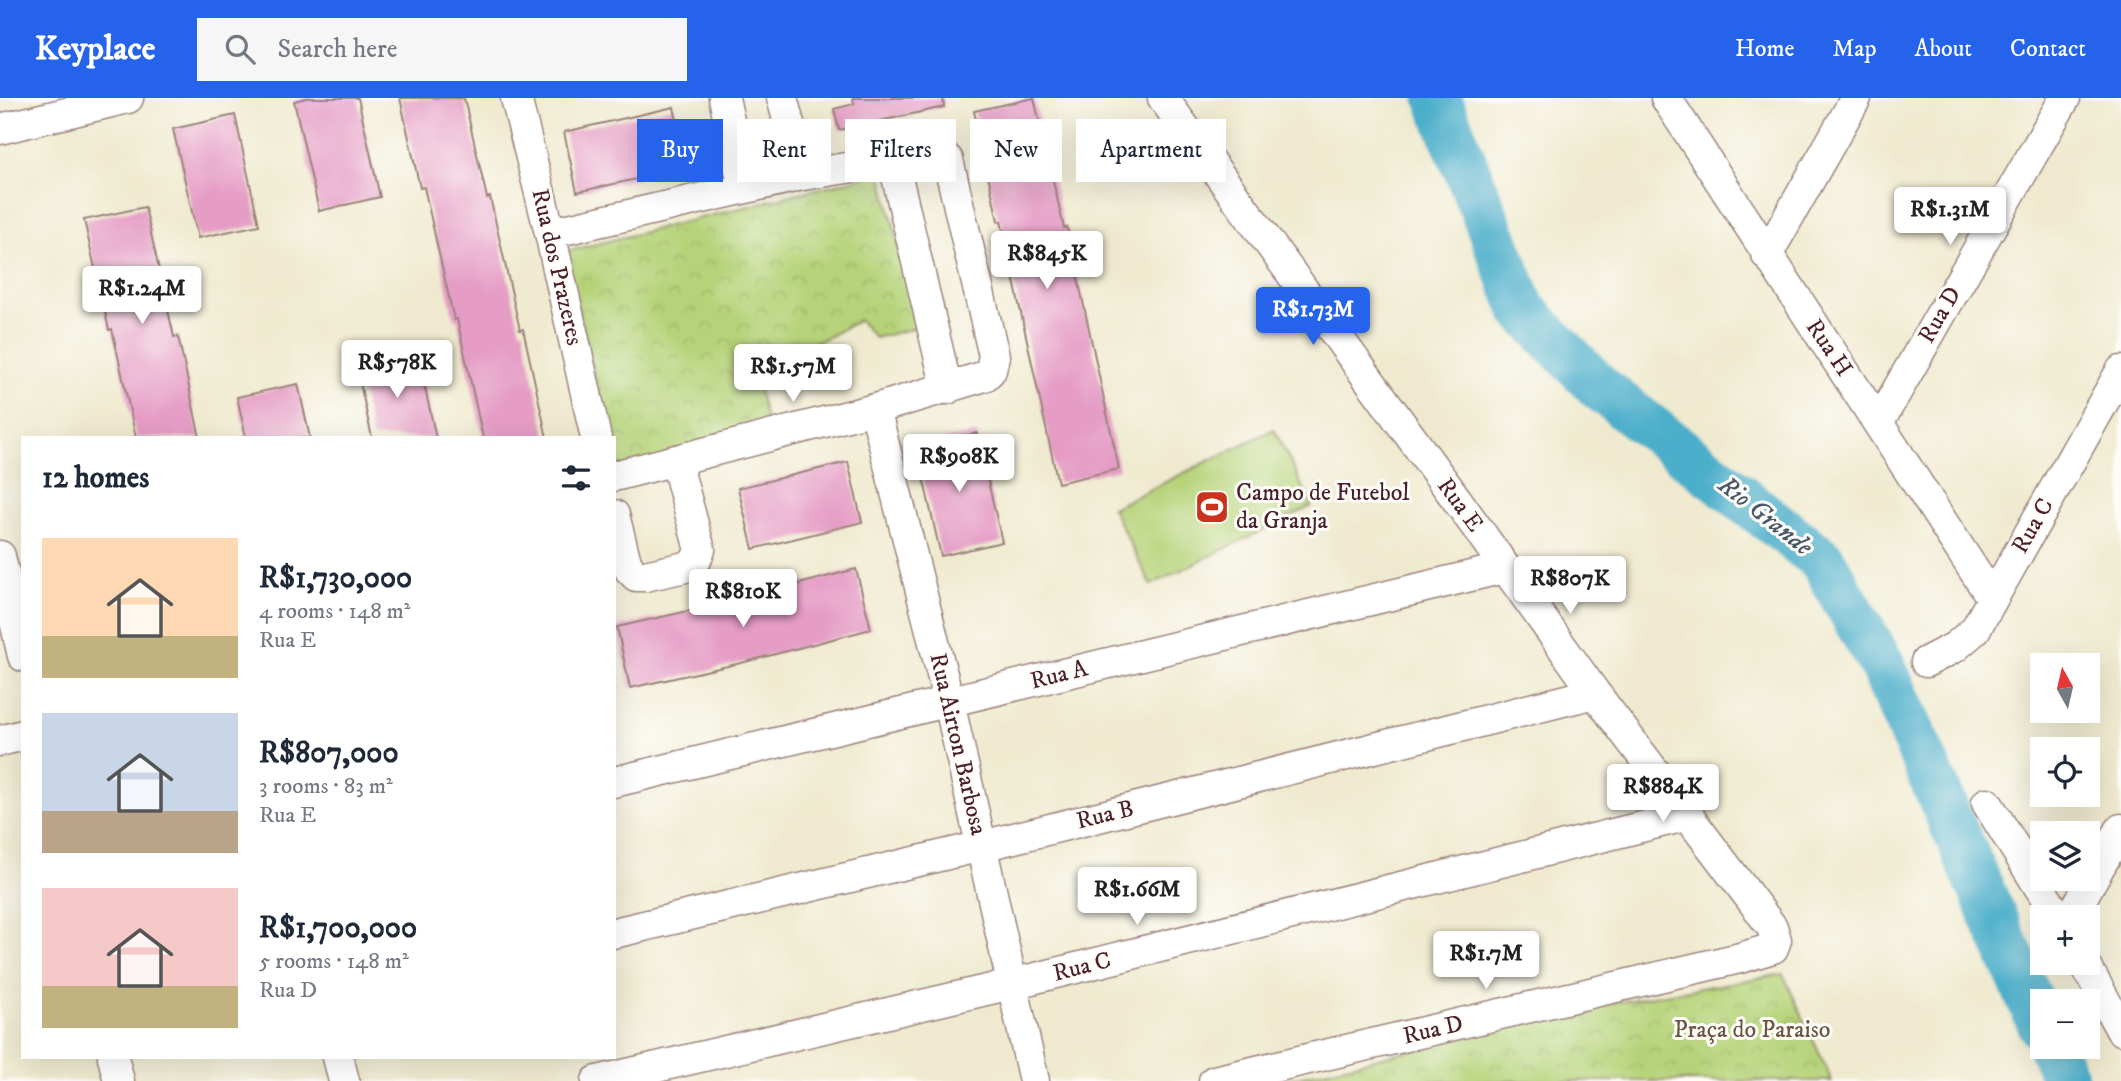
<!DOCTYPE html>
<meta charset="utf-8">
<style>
:root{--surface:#fff;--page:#f6f6f7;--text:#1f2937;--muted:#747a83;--accent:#2563eb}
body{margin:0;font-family:"IM FELL DW Pica",serif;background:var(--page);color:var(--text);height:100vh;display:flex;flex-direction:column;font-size:26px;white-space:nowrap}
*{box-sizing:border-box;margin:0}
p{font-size:23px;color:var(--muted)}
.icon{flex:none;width:38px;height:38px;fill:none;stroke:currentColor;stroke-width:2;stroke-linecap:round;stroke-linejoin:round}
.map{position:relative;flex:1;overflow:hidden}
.drawer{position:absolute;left:21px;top:338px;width:595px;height:623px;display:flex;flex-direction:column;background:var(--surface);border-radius:0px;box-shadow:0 7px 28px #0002}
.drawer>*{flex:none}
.top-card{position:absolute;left:637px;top:21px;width:665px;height:63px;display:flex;gap:14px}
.needle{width:46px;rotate:352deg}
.fabs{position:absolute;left:2030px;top:555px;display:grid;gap:14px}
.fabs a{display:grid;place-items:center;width:70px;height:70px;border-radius:0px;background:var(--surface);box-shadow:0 7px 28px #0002;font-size:35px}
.price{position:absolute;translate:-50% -60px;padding:0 16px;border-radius:7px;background:#fff;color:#222;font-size:23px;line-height:46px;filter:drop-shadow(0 2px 4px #0008)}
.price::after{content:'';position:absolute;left:50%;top:42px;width:21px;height:16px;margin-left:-10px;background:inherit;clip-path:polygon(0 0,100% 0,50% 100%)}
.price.active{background:var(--accent);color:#fff}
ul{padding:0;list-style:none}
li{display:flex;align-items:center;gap:21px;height:175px;padding:0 21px}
li span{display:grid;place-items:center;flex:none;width:196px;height:140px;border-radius:0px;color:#555}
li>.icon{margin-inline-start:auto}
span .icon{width:84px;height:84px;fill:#fffc;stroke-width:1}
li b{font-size:30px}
h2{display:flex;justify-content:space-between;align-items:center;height:84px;padding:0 21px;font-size:30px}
.pill{padding:0 24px;border-radius:0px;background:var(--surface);box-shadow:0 7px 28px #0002;font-size:24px;line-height:63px}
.pill.active{background:var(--accent);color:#fff}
header{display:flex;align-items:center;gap:42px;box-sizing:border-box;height:98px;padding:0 35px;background:var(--accent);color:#fff}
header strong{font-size:33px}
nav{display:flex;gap:38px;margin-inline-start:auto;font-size:24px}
.search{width:490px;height:63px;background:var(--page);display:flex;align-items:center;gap:18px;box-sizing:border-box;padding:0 24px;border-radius:0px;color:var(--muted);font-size:26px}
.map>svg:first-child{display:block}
.green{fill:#b6d379;stroke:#807952;stroke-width:2}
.park{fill:url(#park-crowns);stroke:#807952;stroke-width:2}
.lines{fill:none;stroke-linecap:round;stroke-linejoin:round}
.river{stroke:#4baeca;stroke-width:47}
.building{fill:#e59cc5}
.minor-casing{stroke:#9c847d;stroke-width:33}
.minor{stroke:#fff;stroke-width:30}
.labels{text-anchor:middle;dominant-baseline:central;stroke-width:6;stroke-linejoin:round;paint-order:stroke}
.street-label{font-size:24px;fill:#4a1f2b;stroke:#fdfcf7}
.poi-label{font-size:24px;fill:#4a1f2b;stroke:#fdfcf7;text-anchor:start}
.park-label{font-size:24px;fill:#6a5542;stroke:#fdfcf7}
.water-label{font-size:26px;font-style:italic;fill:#4a586b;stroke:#fdfcf7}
</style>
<header>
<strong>Keyplace</strong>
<div class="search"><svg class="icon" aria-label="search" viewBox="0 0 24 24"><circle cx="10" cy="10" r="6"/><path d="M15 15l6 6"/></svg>Search here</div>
<nav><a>Home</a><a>Map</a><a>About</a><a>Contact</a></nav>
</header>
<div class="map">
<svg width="2121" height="983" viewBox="0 0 2121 983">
<defs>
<pattern id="park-crowns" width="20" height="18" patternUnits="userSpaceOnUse" patternTransform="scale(1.75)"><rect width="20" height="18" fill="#b6d379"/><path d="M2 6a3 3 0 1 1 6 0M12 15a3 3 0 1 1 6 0" fill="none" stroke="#9eb569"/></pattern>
</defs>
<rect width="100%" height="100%" fill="#fdfcf7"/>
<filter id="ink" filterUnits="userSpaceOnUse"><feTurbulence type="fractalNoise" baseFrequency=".0143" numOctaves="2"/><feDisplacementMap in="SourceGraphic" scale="14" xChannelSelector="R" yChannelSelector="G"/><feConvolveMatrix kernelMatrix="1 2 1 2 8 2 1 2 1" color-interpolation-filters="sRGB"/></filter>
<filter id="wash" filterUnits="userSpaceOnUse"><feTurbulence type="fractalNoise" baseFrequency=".00686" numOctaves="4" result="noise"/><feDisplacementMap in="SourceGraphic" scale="28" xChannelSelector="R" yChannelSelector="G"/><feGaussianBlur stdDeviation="1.57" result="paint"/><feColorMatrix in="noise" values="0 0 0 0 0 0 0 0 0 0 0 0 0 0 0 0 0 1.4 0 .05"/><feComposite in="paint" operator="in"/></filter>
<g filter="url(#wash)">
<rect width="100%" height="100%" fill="#efeacf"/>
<path class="green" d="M1274 331 1312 408 1151 487 1112 410Z"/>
<path class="park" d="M881 75 919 229 875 240 859 222 828 239 753 269 769 335 618 372 614 358V340L610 339 564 154Z
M1783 876 1832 983H1282L1600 907Z"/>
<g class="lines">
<path class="river" d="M1438 0 1523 212 1600 290 1822 462 1882 567 2042 929
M2051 948 2066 983"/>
</g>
<g id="blocks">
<path class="building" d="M306 0H358L380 99 319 113 294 3Z
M400 0H464L487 100 490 99 520 232 523 231 547 340H483L457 221 454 222 424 89 420 90Z
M853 0H943L944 9 839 32 834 11 854 6Z
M1034 0 1064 130 1067 129 1119 371 1058 385 1001 123H998L974 13Z
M674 9 687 70 577 94 564 34Z
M235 17 259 127 198 140 173 31Z
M145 109 174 239 178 238 200 340H136L112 231 109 232 84 122Z
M418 258 436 340H372L357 271Z
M298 286 310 340H246L237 299Z
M977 335 1002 444 941 458 916 348Z
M848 364 862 424 753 451 738 390Z
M856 471 871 531 741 565 630 590 617 529 746 500Z"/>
</g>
</g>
<g filter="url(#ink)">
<use href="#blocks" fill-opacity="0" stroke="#9c847d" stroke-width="2"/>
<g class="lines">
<g class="minor-casing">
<path id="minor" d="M516 0 550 135 596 340
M724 0 744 90
M782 0 803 77
M1163 0 1457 402 1595 595 1772 829 1776 842 1773 850 1740 860 1214 983
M1666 0 1992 500
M0 31 128 0
M893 62 947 291
M550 135 803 77 933 56 942 57 948 62 994 258 991 272 985 278 875 311 614 378
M1767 157 1856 0
M875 311 949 604 1034 983
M1879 324 2065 0
M614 417 626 464 630 472 636 478H645L690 468 696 462 700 452 676 363
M0 458 23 558
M1926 564 1955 549 1975 532 2121 273
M0 643 23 637
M614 684 1504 470
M1987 705 2058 819
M2071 819 2121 731
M614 835 982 748 1595 595
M2084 864 2121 932
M113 959 119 983
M338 959 344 983
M597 983 1012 886 1689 717"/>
</g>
<use href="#minor" class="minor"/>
</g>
</g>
<defs>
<g id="stadium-square" transform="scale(1.75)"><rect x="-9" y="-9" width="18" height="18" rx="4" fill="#c8321e" stroke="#fdfcf7"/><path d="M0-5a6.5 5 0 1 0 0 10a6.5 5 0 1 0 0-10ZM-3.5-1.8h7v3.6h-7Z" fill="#fff"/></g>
</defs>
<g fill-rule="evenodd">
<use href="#stadium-square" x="1212" y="409"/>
</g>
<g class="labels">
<g class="street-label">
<text transform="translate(557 169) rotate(77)">Rua dos Prazeres</text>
<text transform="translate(1940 217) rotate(-60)">Rua D</text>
<text transform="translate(1829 250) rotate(56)">Rua H</text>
<text transform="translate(1460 407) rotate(54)">Rua E</text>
<text transform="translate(2033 428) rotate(-60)">Rua C</text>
<text transform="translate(1059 577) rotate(-14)">Rua A</text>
<text transform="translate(958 646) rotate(77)">Rua Airton Barbosa</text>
<text transform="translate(1105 717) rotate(-14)">Rua B</text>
<text transform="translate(1082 869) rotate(-14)">Rua C</text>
<text transform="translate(1433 932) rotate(-13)">Rua D</text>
</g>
<g class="poi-label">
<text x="1236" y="395">Campo de Futebol<tspan x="1236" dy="28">da Granja</tspan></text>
</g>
<g class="park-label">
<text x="1752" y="932">Praça do Paraiso</text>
</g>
<g class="water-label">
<text transform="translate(1765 418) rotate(38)">Rio Grande</text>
</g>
</g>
</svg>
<div class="fabs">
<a><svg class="needle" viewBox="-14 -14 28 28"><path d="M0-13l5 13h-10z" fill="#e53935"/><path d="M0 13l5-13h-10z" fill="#747a83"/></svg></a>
<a><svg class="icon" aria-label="locate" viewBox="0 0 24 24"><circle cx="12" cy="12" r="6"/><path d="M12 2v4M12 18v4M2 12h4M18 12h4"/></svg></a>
<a><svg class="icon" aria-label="layers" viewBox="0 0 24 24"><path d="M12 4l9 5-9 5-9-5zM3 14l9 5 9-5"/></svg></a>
<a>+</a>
<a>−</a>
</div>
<b class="price" style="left:1950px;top:149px">R$1.31M</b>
<b class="price" style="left:1047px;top:193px">R$845K</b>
<b class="price" style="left:142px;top:228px">R$1.24M</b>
<b class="price active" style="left:1313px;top:249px">R$1.73M</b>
<b class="price" style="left:397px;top:302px">R$578K</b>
<b class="price" style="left:793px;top:306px">R$1.57M</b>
<b class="price" style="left:959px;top:396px">R$908K</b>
<b class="price" style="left:1570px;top:518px">R$807K</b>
<b class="price" style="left:743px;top:531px">R$810K</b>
<b class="price" style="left:1663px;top:726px">R$884K</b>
<b class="price" style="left:1137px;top:829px">R$1.66M</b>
<b class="price" style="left:1486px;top:893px">R$1.7M</b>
<div class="top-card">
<a class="pill active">Buy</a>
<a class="pill">Rent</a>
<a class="pill">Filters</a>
<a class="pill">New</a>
<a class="pill">Apartment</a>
</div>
<section class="drawer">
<h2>12 homes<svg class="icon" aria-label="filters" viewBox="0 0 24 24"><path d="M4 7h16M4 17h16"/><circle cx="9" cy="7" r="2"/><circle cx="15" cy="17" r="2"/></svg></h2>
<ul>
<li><span style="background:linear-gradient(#ffd9b3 70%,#c2b280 0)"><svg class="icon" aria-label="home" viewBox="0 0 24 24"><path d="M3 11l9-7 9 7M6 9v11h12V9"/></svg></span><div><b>R$1,730,000</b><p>4 rooms · 148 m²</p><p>Rua E</p></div></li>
<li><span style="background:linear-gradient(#c9d6e8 70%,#b9a48a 0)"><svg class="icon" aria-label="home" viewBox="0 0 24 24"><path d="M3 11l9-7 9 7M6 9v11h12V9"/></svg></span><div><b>R$807,000</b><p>3 rooms · 83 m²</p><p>Rua E</p></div></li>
<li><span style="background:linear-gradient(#f6c9c9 70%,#c2b280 0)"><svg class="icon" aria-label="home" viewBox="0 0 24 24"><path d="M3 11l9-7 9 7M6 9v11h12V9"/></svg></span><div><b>R$1,700,000</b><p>5 rooms · 148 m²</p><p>Rua D</p></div></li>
</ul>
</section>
</div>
